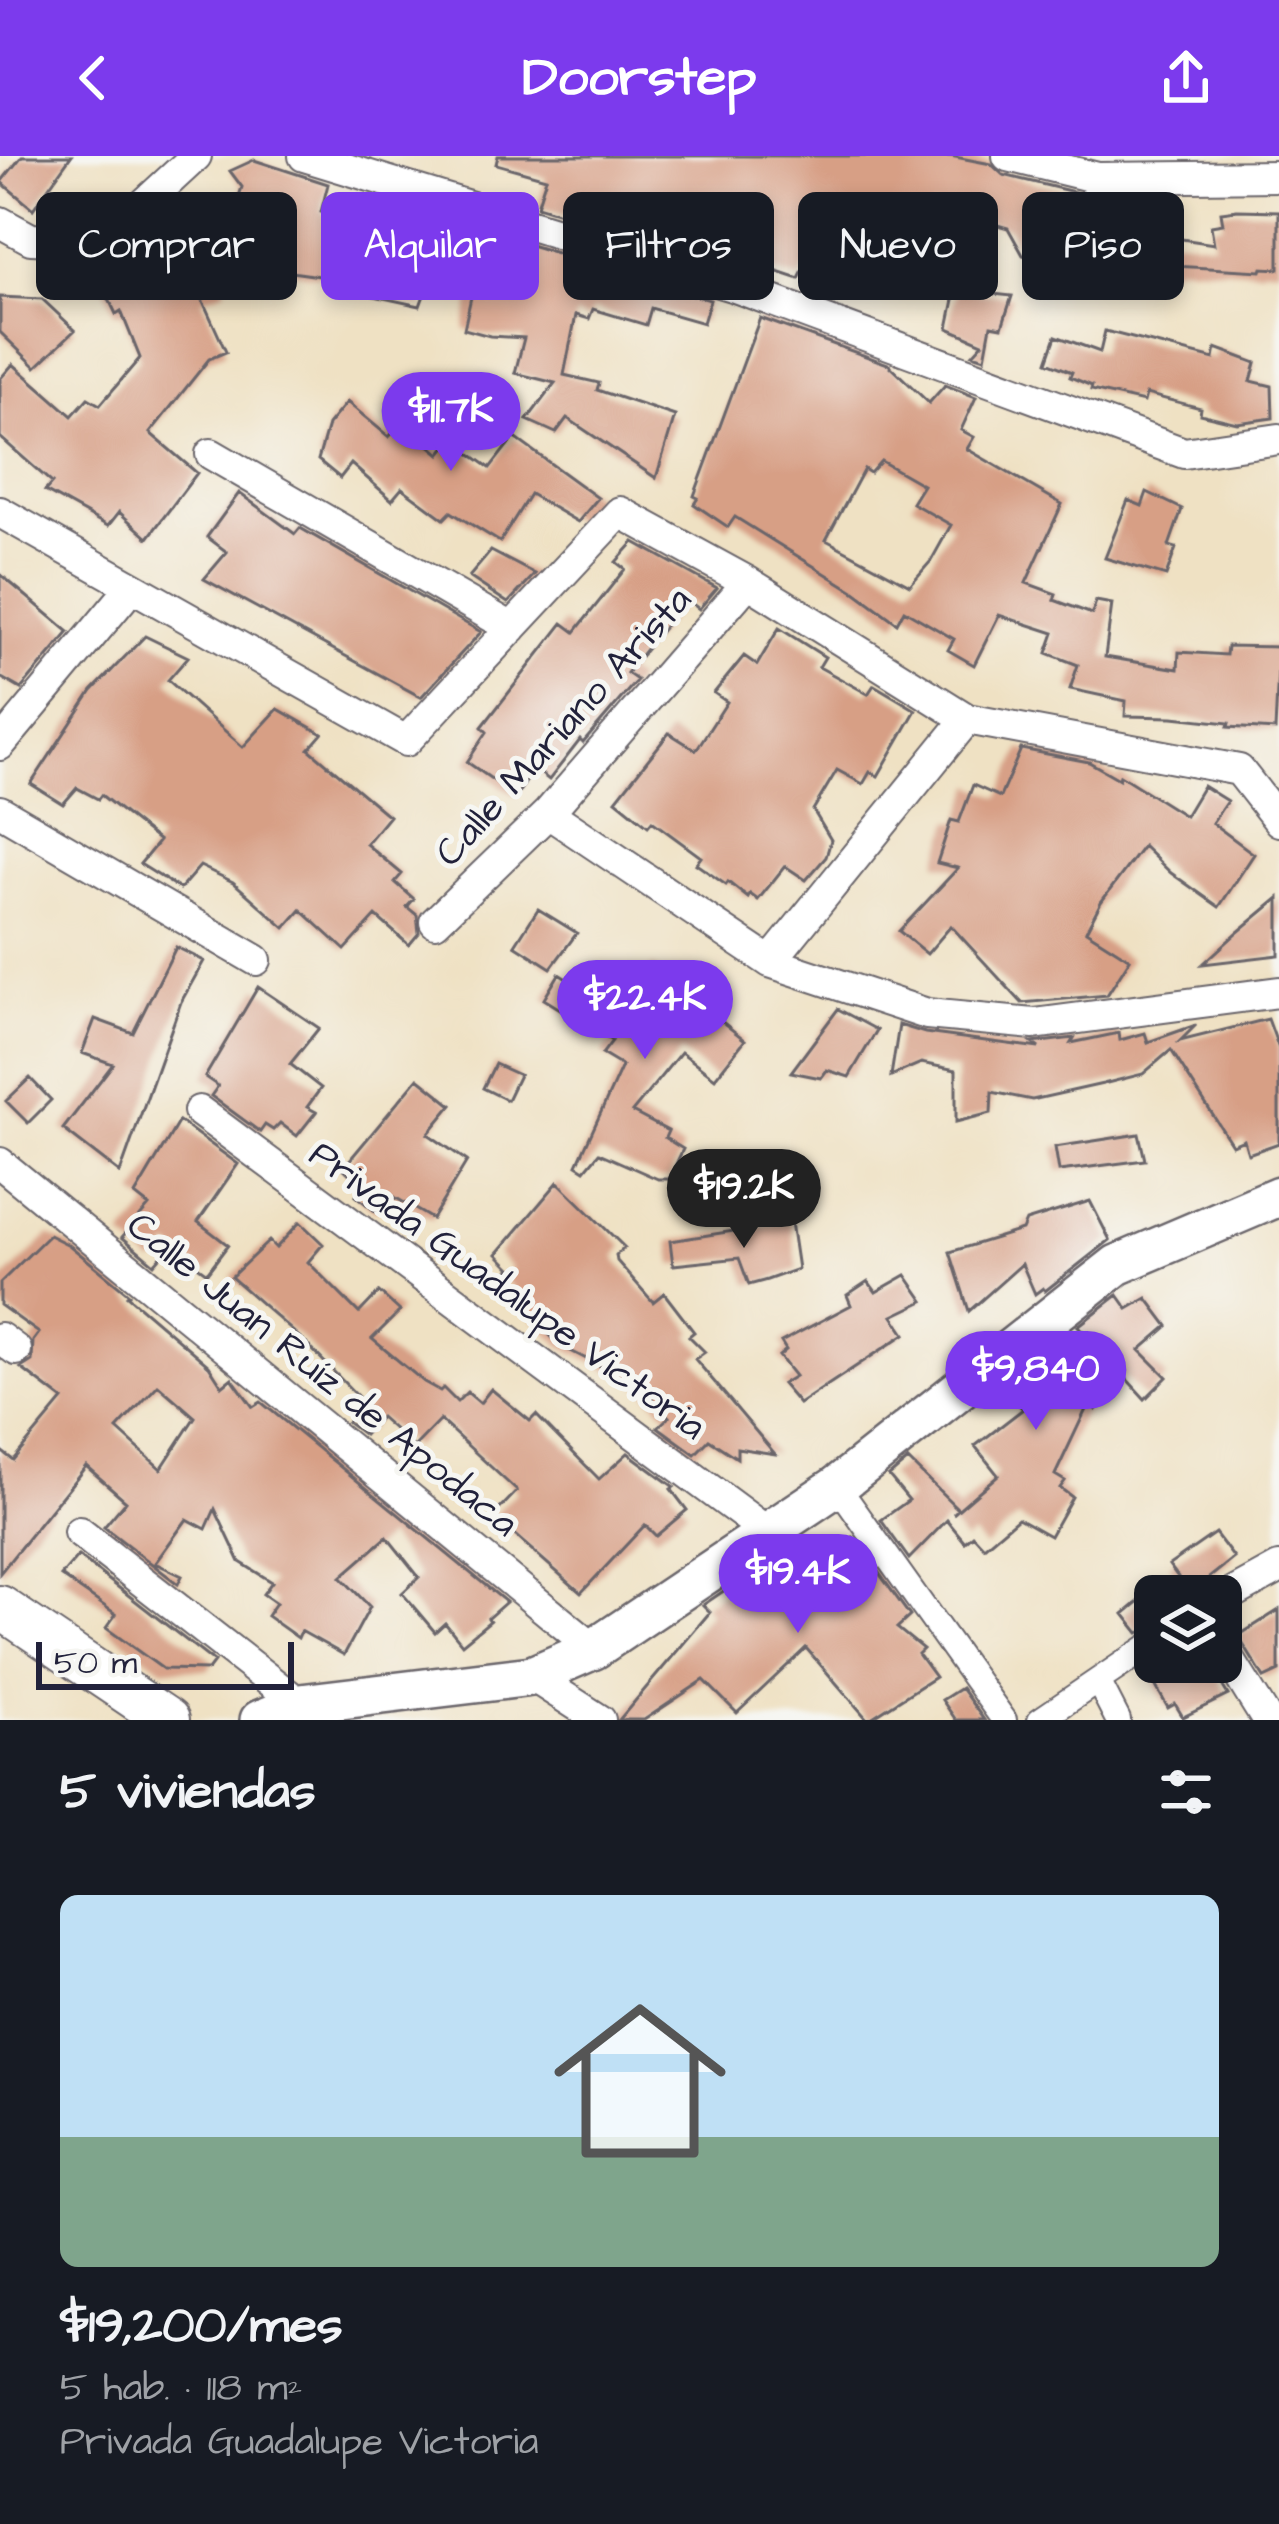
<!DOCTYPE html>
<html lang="es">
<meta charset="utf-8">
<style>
:root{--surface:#171b24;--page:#242831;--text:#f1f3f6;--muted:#9ea1a6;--line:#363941;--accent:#7c3aed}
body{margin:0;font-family:"Architects Daughter",sans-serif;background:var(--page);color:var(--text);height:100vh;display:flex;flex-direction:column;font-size:45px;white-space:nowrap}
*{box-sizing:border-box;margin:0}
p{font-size:39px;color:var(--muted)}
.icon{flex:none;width:66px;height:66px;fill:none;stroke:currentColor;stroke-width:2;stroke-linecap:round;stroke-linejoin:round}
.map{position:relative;height:1564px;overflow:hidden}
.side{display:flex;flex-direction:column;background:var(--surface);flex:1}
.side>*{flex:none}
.banner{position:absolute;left:36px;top:36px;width:1209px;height:108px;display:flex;gap:24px}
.controls{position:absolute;left:1134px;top:1419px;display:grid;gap:24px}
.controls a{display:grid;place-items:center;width:108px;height:108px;border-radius:18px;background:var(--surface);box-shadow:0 6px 18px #0003;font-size:60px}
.scale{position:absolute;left:36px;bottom:30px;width:258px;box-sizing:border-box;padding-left:12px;border:6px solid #22223b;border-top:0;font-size:33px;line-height:42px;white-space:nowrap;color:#22223b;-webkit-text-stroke:9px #f6f6f2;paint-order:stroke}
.price{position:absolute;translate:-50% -102px;padding:0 27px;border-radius:42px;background:var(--accent);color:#fff;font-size:39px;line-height:78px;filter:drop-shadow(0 3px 6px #0008)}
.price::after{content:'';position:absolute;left:50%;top:72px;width:36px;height:27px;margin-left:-18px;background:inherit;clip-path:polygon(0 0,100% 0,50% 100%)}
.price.on{background:#222;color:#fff}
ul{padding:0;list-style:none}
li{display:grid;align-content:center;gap:24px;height:636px;padding:0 60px}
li+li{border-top:3px solid var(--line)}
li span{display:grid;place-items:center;height:372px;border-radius:18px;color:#555}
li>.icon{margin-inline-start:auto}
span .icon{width:216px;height:216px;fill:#fffc;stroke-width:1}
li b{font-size:51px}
h2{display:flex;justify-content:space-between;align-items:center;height:144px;padding:0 60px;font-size:51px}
.pill{padding:0 42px;border-radius:18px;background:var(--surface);box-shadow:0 6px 18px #0003;font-size:42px;line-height:108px}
.pill.on{background:var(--accent);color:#fff}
header{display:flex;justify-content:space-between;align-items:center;height:156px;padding:0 60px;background:var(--accent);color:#fff;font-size:54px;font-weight:800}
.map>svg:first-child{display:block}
.building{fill:#d79f85;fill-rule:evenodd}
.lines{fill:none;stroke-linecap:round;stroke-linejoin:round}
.pedestrian-casing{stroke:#6a656b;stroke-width:28}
.minor-casing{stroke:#6a656b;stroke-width:34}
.tertiary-casing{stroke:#6a656b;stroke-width:44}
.secondary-casing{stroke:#6a656b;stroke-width:46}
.pedestrian{stroke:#fff;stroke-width:24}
.minor{stroke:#fff;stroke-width:30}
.tertiary{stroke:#fff;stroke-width:39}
.secondary{stroke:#fff;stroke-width:42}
.labels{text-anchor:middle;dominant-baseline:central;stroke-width:10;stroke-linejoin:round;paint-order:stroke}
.street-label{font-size:39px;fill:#22223b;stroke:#f6f6f2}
</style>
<header><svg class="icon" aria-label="back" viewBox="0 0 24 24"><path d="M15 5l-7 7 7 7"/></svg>Doorstep<svg class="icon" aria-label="share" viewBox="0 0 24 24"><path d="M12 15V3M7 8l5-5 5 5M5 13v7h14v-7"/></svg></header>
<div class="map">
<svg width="1279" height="1564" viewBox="0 0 1279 1564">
<rect width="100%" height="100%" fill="#f6f6f2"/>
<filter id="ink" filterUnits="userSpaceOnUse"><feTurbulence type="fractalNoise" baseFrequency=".00833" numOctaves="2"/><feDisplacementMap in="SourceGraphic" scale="24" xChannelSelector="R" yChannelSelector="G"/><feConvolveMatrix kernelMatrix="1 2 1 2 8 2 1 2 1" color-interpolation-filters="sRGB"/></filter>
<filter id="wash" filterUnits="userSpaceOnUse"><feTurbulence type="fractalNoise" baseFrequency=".004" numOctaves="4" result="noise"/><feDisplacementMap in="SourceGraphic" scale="48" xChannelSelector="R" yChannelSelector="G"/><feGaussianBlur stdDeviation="2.7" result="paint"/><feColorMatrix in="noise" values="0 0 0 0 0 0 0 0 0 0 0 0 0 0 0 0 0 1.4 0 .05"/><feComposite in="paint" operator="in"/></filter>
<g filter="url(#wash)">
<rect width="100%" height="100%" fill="#efe1c3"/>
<g id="blocks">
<path class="building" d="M22 0H71L33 53 1 26Z
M498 0H950L991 8 1003 19 1078 37 1075 92 1057 89 1054 110 1023 99 1008 72 933 50 907 129 850 115 848 123 805 111 799 123 724 98 721 106 692 98 701 72 653 53 605 41 596 68 537 50 546 22 496 8Z
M254 4 328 28 321 56 337 62 320 120 277 114 289 71 235 53 242 31 230 15Z
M401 50 443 63 433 94 440 96 420 150 369 139Z
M1237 54 1279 55V113L1262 112 1261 115 1174 110V114L1113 107 1116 73 1214 88 1211 70 1223 68 1221 56Z
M501 80 710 144 703 167 651 152 646 169 593 153 589 163 576 159 564 219 599 227 597 234 675 260 656 322 567 262 556 277 527 264 555 227 515 217 524 182 490 180 464 173 478 109 491 113Z
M149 86 153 95H183L205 87 226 134 202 143 226 196 209 203 150 277 197 317 148 382 119 356 108 370 45 335 52 327 0 281V223L13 208 72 260 88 242 100 249 140 202 121 155 116 158 94 112 107 116 126 106 122 99Z
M956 134 1012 140 1002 171 991 169 985 202 973 198 983 187 948 172Z
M0 141 42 143 75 174 36 211 0 176Z
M760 162 888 208 929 247 945 229 976 241 961 274 974 281 967 293 1062 348 1026 427 1056 438 1054 444 1092 458 1096 445 1112 448 1105 501 1178 513 1179 496 1226 499 1227 490 1279 491 1275 574 1228 571 1229 567 1173 561 1125 560 1126 545 1070 533 1078 509 1047 497 1054 477 999 459 974 509 948 494 954 483 904 454 897 467 855 436 735 361 728 371 694 348 698 342 694 340ZM881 305 923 329 912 347 951 369 931 405 910 429 826 384 864 313 870 317Z
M1105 175 1214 203 1216 192 1256 207 1251 225 1272 230 1273 262 1237 267 1200 258 1201 252 1146 238 1144 246 1091 234 1092 230 1070 221 1072 216 1047 206 1056 180 1100 196Z
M347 246 389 281 402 266 440 298 451 284 490 312 514 281 598 342 578 366 530 338 500 386 451 356 444 363 402 332 392 344 351 308 340 322 318 304 328 269Z
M1147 336 1182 353 1169 390 1176 392 1166 420 1105 402 1128 344 1142 350Z
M239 337 295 378 300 372 481 476 421 541 204 423 227 396 207 381Z
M634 386 717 432 699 453 686 443 627 517 637 524 583 587 580 584 549 624 535 613 516 640 467 606 487 576 482 571 563 467 575 476 625 413 616 406Z
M491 395 535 418 508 447 469 421Z
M0 418 69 476 21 533 0 521Z
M779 472 825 501 819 511 868 538 874 529 916 554 878 620 870 616 863 628 837 614 813 654 831 684 826 701 806 724 785 710 758 744 750 738 748 742 728 726 726 729 696 708 701 701 652 665 648 670 616 644 669 577 696 594 727 546 714 537 744 500 757 509Z
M145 480 188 501 168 524 243 591 278 553 322 578 309 593 389 660 366 688 402 718 395 726 414 743 407 751 417 759 419 777 409 789 376 760 345 794 301 754 285 772 233 726 200 710 180 733 140 708 159 685 101 639 98 643 77 632 63 648 31 628 92 535Z
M1021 593 1089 606 1119 623 1120 619 1185 660 1203 630 1227 645 1212 667 1254 698 1219 751 1171 717 1143 690 1101 746 1086 775 1130 803 1107 839 1022 847 951 770 927 798 899 775 958 712 937 707 951 664 959 666 973 629 1000 641Z
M1279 742V799L1203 808 1237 777Z
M538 753 577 777 551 812 515 789Z
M176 791 204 805 181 846 120 1017 63 973 113 908 82 897 95 863 133 877Z
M652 810 745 884 715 922 681 896 632 956 668 975 665 982 683 993 669 1023H658L599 997 585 1014 577 1009 622 910 602 898 612 885 544 843 559 818 601 845 622 849Z
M258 831 319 872 290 908 321 932 307 951 316 956 297 980 280 967 273 974 265 969 260 976 211 940 218 930 205 921Z
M838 853 877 874 849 921 827 914 821 922 791 916Z
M1268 863 1279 893V987L1248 998 1244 984 1232 989 1171 894 1143 918 1103 928 1032 944 992 936 991 957 956 966V914L921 907 891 920 899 869 925 877 1039 892 1032 887 1074 882 1071 887 1119 877 1120 884 1145 877 1148 886 1196 869 1180 885Z
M495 908 519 919 507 944 483 932Z
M30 922 51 944 28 967 6 945Z
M418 922 452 949 428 978 467 1005 432 1063 391 1039 376 1056 356 1040 363 1031 343 1012Z
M179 965 238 1008 198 1066 228 1089 207 1117 170 1090 154 1108 122 1081 149 1050 135 1039Z
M1139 978 1145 1004 1059 1015 1055 991Z
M558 1026 624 1091 616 1099 617 1105 653 1146 664 1137 694 1176 689 1180 705 1196 695 1203 775 1298 737 1292V1302L709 1284 695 1298 658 1271 669 1261 641 1231 561 1190 514 1145 517 1136 502 1121 511 1112 497 1098Z
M1090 1045 1110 1084 1045 1135 1043 1132 1035 1138 1022 1108 969 1155 950 1096 1022 1074 1026 1065Z
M300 1066 323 1088 308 1106 359 1157 379 1136 400 1155 372 1183 424 1226 440 1235 443 1232 457 1246 467 1236 480 1247 491 1233 530 1265 536 1259 599 1323 628 1297 674 1331 671 1333 687 1354 656 1380 645 1369 581 1437 493 1360 517 1335 440 1264 414 1291 380 1261 364 1279 347 1266 368 1251 304 1185 231 1121 269 1085 276 1092Z
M791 1066 798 1113 767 1124 749 1129 739 1102 673 1109 670 1085Z
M49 1079 69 1089 129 1138 127 1140 209 1210 222 1230 232 1222 253 1251 261 1246 506 1446 488 1462 490 1465 462 1488 445 1467 435 1476 402 1437 419 1421 387 1381 341 1421 370 1451 344 1499 301 1475 298 1482 267 1460 276 1447 263 1438 272 1426 240 1406 215 1353 206 1373 187 1363 155 1407 182 1420 178 1428 104 1371 126 1345 86 1310 0 1417V1294L13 1304 63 1244 21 1212 32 1205 33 1185 39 1177 0 1149V1127ZM158 1229 195 1261 161 1313 117 1273Z
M906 1119 924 1145 893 1160 905 1178 799 1248 782 1228 795 1220 779 1200 786 1194 781 1186 851 1149 847 1139 868 1125 876 1136Z
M1118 1139 1128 1153 1147 1142 1168 1170 1140 1194 1167 1221 1145 1243 1124 1220 1096 1254 1089 1247 1055 1319 1065 1325 1060 1332 1072 1341 1050 1380 1018 1362 984 1391 973 1379 965 1386 947 1364 909 1403 881 1364 909 1344 889 1320 908 1304 958 1353 953 1358 998 1319 975 1290 1023 1253 1001 1231 1036 1203 1046 1212 1085 1177 1078 1170Z
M1215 1377 1234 1402 1190 1437 1169 1409Z
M853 1381 910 1460 897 1472 923 1493 918 1498 935 1521 868 1564 806 1492 737 1557 704 1524 644 1564H619L710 1456 703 1449 765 1407 778 1417 812 1391 822 1404Z
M78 1400 214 1506 208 1514 163 1513 106 1472 116 1458 61 1420Z
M1155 1432V1470L1139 1477 1124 1458Z
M1279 1454V1515L1264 1522 1238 1480Z
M1187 1506H1208L1228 1539 1183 1561 1175 1548 1168 1552 1154 1527Z
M961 1532 984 1564H956L942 1544Z"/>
</g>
</g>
<g filter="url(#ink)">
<use href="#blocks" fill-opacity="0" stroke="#6a656b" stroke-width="3"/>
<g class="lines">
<g class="pedestrian-casing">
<path id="pedestrian" d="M837 1330 1004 1564
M1098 1525 1118 1564
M1040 1564 1155 1486"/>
</g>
<g class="minor-casing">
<path id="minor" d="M304 0 735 131 1184 297 1279 283
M1008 0 1098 22 1279 20
M0 66 31 83 103 86 196 0
M1093 116 1098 22
M211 298 512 472
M0 356 406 585 620 356 748 426 967 563 1239 614 1279 665
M0 589 131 432
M0 655 256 804
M548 657 770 806 927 858 1034 868 1279 836
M435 766 548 657 748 426
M770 806 967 563
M199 955 770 1378
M0 1007 594 1493
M0 1182 16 1194
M79 1376 300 1548
M1221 1444 1279 1412
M1221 1490 1267 1564
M532 1520 600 1564"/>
</g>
<g class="tertiary-casing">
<path id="tertiary" d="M260 1564 300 1548 532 1520 594 1493 837 1330 1117 1109 1279 1040"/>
</g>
<g class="secondary-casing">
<path id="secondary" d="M0 1451 168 1564"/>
</g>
<use href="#pedestrian" class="pedestrian"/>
<use href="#minor" class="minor"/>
<use href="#tertiary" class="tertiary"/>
<use href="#secondary" class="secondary"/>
</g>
</g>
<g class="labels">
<g class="street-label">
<text transform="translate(564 571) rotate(-48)">Calle Mariano Arista</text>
<text transform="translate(507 1135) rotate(36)">Privada Guadalupe Victoria</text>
<text transform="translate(322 1219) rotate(39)">Calle Juan Ruíz de Apodaca</text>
</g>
</g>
</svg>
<div class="controls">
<a><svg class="icon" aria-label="layers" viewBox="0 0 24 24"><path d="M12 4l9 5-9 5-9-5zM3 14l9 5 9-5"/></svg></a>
</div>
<div class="scale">50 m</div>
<b class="price" style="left:451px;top:318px">$11.7K</b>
<b class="price" style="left:645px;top:906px">$22.4K</b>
<b class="price on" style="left:744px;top:1095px">$19.2K</b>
<b class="price" style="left:1036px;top:1277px">$9,840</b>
<b class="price" style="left:798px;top:1480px">$19.4K</b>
<div class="banner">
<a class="pill">Comprar</a>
<a class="pill on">Alquilar</a>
<a class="pill">Filtros</a>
<a class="pill">Nuevo</a>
<a class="pill">Piso</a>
</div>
</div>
<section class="side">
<h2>5 viviendas<svg class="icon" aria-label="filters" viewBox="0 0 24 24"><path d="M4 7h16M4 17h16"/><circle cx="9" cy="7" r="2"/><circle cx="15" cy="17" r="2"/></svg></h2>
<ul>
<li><span style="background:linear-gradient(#bfe0f5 65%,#7fa58c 0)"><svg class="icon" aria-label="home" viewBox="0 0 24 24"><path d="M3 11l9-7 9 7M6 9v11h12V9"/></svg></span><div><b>$19,200/mes</b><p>5 hab. · 118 m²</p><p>Privada Guadalupe Victoria</p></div></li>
</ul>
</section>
